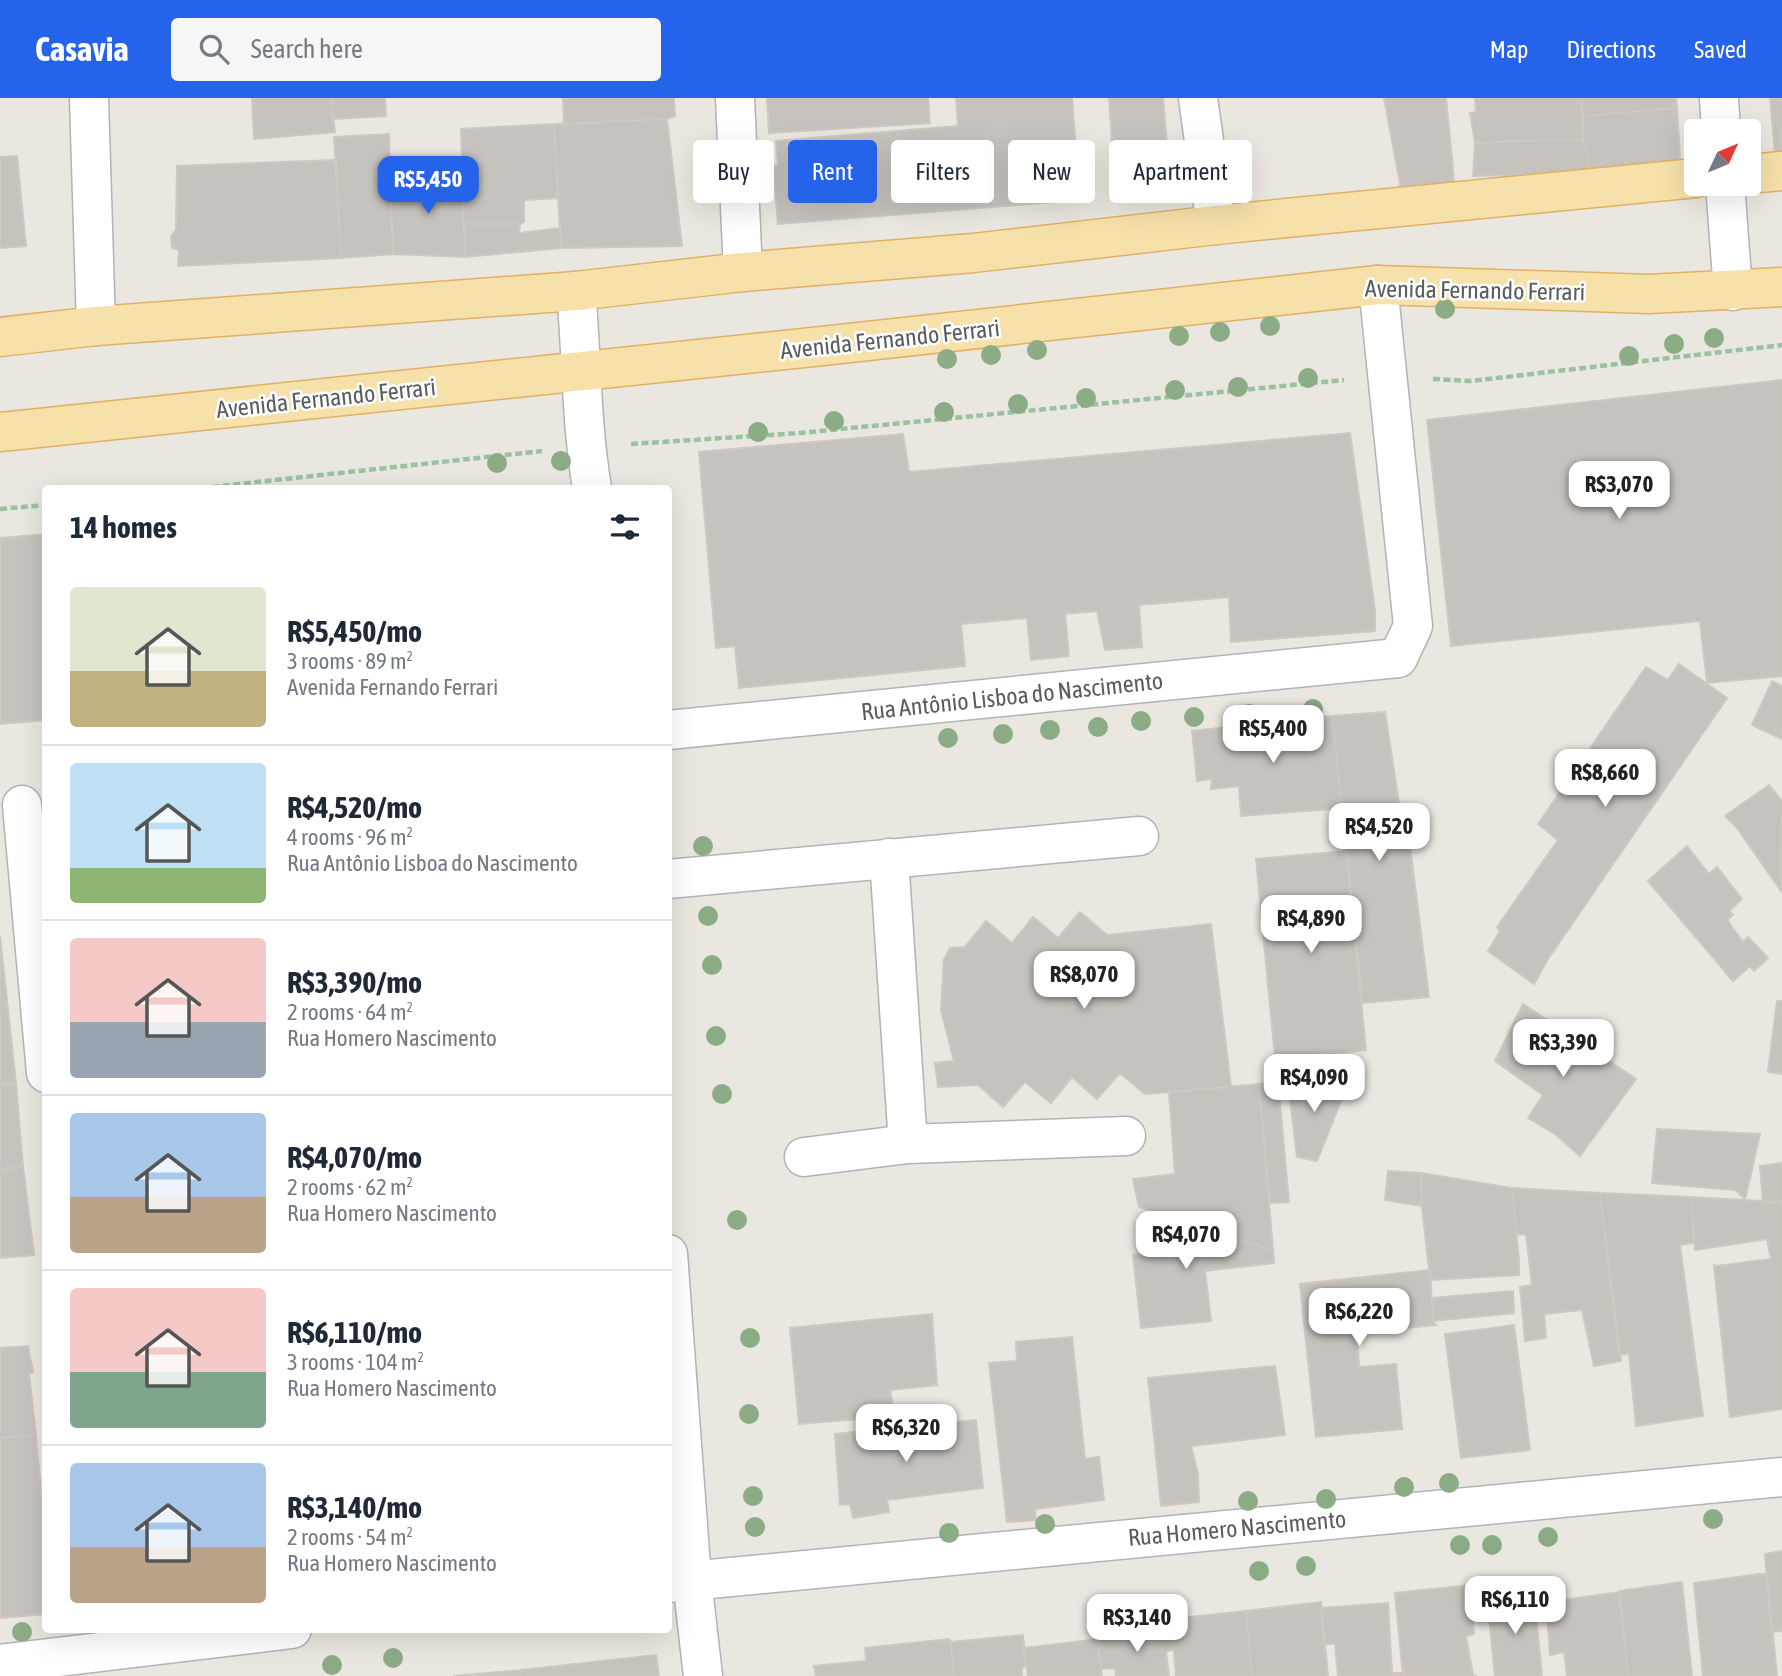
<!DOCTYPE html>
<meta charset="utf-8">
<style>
:root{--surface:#fff;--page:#f6f6f7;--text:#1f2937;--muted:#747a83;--line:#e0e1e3;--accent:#2563eb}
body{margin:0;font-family:"Asap Condensed",sans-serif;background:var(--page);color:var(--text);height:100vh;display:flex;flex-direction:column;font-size:26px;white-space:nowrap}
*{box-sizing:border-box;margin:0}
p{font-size:23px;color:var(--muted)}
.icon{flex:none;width:38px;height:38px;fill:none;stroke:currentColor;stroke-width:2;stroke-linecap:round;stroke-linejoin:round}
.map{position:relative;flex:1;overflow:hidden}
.side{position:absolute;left:42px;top:387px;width:630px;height:1148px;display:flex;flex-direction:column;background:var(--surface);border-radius:7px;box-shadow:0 7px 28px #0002}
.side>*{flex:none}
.banner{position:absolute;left:693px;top:42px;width:665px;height:63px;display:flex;gap:14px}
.needle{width:46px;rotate:46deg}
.buttons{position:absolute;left:1684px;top:21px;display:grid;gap:14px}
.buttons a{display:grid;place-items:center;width:77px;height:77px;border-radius:7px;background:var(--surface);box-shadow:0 7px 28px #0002;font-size:35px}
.price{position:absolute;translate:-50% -60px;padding:0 16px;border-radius:14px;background:#fff;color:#222;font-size:23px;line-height:46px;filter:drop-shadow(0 2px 4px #0008)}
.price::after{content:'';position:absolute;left:50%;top:42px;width:21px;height:16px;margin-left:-10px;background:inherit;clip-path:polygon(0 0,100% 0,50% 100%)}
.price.selected{background:var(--accent);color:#fff}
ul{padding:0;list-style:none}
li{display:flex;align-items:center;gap:21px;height:175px;padding:0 28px}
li+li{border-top:2px solid var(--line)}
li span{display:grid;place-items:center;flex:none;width:196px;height:140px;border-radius:7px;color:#555}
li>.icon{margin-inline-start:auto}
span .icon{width:84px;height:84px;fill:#fffc;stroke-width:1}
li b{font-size:30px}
h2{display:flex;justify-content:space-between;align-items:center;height:84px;padding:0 28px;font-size:30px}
.tag{padding:0 24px;border-radius:7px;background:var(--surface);box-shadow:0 7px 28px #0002;font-size:24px;line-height:63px}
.tag.selected{background:var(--accent);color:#fff}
header{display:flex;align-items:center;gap:42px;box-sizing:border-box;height:98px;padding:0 35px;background:var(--accent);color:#fff}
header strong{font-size:33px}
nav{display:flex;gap:38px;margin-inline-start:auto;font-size:24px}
.search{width:490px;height:63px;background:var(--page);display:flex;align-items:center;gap:18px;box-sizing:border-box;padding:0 24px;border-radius:7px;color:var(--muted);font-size:26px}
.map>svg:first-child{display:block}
.building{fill:#c6c2be;stroke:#cec8bf;stroke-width:2}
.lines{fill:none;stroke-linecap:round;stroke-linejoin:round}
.minor-casing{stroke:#b1b3b7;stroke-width:41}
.major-casing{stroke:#e1b062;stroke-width:41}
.path{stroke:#9ac2a1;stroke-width:4.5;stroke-dasharray:7 3.5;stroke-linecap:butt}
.minor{stroke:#fff;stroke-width:38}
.major{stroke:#f6e1aa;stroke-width:38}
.tree{fill:#8cac86}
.labels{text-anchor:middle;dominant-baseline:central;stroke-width:5;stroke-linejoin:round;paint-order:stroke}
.street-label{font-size:24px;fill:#595d60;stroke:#fff}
</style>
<header>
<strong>Casavia</strong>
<div class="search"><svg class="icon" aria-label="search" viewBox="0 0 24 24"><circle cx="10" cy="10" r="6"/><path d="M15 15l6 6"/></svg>Search here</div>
<nav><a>Map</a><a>Directions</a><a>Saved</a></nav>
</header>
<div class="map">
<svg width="1782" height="1578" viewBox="0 0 1782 1578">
<rect width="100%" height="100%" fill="#eae7e0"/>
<path class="building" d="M252 0H331L335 34 254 41Z
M331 0H385L386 18 333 21Z
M563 0H674L675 18 667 21 564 26Z
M767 0H928L930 25 769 35Z
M956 0H1072L1080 102 778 126 773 68 778 67 776 43 958 28Z
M1109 0H1163L1171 94 1116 101Z
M1384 0H1446L1455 92 1402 96Z
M1475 0H1581L1583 41 1475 45 1470 15 1476 14Z
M1581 0H1676L1677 10 1583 18Z
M1770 0H1782V56L1775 55Z
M1677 10 1680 60 1671 72 1592 76 1583 41V18Z
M667 21 682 148 561 150 554 26Z
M554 26 558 100 524 102V124L520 126H464L461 31Z
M389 36 393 156 341 160 334 39Z
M1583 41 1592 76 1473 78 1475 45Z
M17 58 26 148 0 150V59Z
M336 62 341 160 178 168 179 152 172 150 171 138 176 132 177 68Z
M462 75 465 159 393 156 390 82Z
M464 126H520L519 135 560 130 561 150 465 159Z
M1782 282V578L1707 585 1700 523 1451 548 1427 322Z
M1350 335 1375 512V533L1231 544 1229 499 1139 507 1142 549 1105 552 1097 513 1065 516 1069 558 1031 562 1027 520 961 526 965 568 739 590 735 548 716 550 699 354 903 336 909 374Z
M46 436V622L0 626V440Z
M1679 566 1727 600 1548 861 1534 886 1488 853 1500 833 1497 829 1558 742 1538 726 1646 569 1668 582Z
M1772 583 1782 588V641L1752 627Z
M1385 614 1402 725 1407 724 1429 899 1363 905 1332 618Z
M1332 618 1342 710 1241 718 1239 688 1211 691 1212 681 1197 683 1192 633Z
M1769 687 1782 703 1781 793 1737 730 1725 718Z
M1687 748 1709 776 1717 769 1742 801 1729 813 1733 817 1727 822 1743 844 1748 839 1768 860 1754 873 1750 868 1733 883 1648 783Z
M1346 753 1366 952 1275 960 1256 761Z
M1080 814 1107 837 1211 826 1231 989 1145 996 1120 975 1097 1001 1072 979 1051 1005 1025 984 1003 1009 978 987 938 989 935 965 954 963 941 912 944 861 950 850 965 849 986 823 1012 845 1033 819 1058 840Z
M0 838 16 985 0 987Z
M1777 903H1782V976L1768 974Z
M1523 906 1636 981 1580 1058 1555 1036 1528 1020 1543 997 1495 963Z
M1349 983 1317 1063 1297 1059 1288 984Z
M1278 984 1289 1104 1270 1105 1259 986Z
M16 985 23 1069 0 1071V987Z
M1259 986 1273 1152 1139 1109 1133 1081 1175 1076 1169 994Z
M1657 1031 1760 1036 1745 1102 1736 1092 1652 1085Z
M1782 1065V1104L1763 1105 1760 1068Z
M23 1069 34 1157 0 1160V1071Z
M1388 1073 1421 1075 1422 1108 1385 1102Z
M1421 1075 1512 1090 1519 1162V1177L1430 1182 1422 1108Z
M1512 1090 1600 1095 1621 1263 1594 1268 1582 1212 1544 1216 1546 1240 1525 1243 1520 1189 1532 1187 1526 1136 1517 1137Z
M1600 1095 1691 1099 1694 1145 1680 1147 1703 1318 1636 1328 1629 1256 1619 1257Z
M1691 1099 1782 1104V1311L1730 1319 1714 1167 1716 1168 1771 1161 1767 1141 1695 1152Z
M1155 1115 1273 1152 1274 1165 1205 1173 1211 1223 1141 1230 1133 1157 1147 1156 1144 1141 1157 1139Z
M1430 1172 1433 1223 1436 1227 1357 1235 1359 1269 1396 1266 1402 1331 1316 1339 1300 1186Z
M1513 1193 1514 1215 1433 1223 1432 1200Z
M932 1216 937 1287 890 1292 895 1318 799 1326 790 1230Z
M1514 1227 1530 1352 1461 1360 1445 1236Z
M1072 1239 1085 1361 1099 1359 1104 1402 1035 1411 1036 1422 1007 1424 989 1265 1017 1263 1016 1244Z
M28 1248 33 1274 29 1276 36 1337 0 1340V1250Z
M1275 1268 1285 1337 1191 1348 1198 1376 1199 1404 1161 1408 1148 1280Z
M976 1322 983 1390 887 1402 889 1414 853 1420 850 1406 840 1407 835 1336Z
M36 1337 46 1448V1516L0 1520V1340Z
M1782 1453V1533L1771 1534 1765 1456Z
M1767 1475 1777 1578H1703L1694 1485Z
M1682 1484 1692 1578H1628L1619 1493Z
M1470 1487 1474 1536 1466 1538 1473 1577 1477 1578H1403L1395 1495Z
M1620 1494 1628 1578H1567L1564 1554 1550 1557 1547 1515 1556 1514V1503Z
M1534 1496 1542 1578H1495L1487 1501Z
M1321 1504 1328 1578H1252L1246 1513Z
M1388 1505 1392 1575H1404L1403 1578H1338L1335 1546H1324L1321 1510Z
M1246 1513 1252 1578H1176L1171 1521Z
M1171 1532 1174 1551 1166 1554 1169 1578H1116L1115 1570 1101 1571 1097 1540Z
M1023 1537 1026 1568 1022 1570V1578H954L951 1544Z
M949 1541 951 1544 954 1578H816L814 1568 866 1563 865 1550Z
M1098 1541 1102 1578H1028L1023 1550Z
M656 1557 659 1578H521V1572Z
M521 1572V1578H453Z"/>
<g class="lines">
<g class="minor-casing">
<path id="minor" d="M89 0 96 228
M735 0 743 174
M1198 0 1216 127
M1719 0 1721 33
M1725 86 1733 193
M576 193C582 259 581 325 592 390
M668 632 1398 560 1413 528 1378 187
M22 707 46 975
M889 760 908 1046 1126 1038
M668 781 1139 738
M804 1059 908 1046
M668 1156 692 1482 703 1578
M668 1485 1782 1379
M0 1566 292 1531"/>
</g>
<g class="major-casing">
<path id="major" d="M1748 76 1782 73
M0 239 96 228 576 193 743 174 973 155 1216 127 1696 80
M0 334 813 249 1378 187 1649 196 1782 189"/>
</g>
<path class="path" d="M1433 281 1471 283 1782 247
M631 346 800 335 1344 282
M202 390 542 353
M0 411 46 407"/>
<use href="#minor" class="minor"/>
<use href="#major" class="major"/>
</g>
<g class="tree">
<circle cx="1445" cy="211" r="10"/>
<circle cx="1270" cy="228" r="10"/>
<circle cx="1220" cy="234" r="10"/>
<circle cx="1179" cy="238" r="10"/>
<circle cx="1714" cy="240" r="10"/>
<circle cx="1674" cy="246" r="10"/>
<circle cx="1037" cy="252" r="10"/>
<circle cx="991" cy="257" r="10"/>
<circle cx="1629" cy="258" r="10"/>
<circle cx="947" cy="261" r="10"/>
<circle cx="1308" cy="280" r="10"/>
<circle cx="1238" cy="289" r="10"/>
<circle cx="1175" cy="292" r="10"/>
<circle cx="1086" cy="300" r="10"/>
<circle cx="1018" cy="306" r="10"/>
<circle cx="944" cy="314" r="10"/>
<circle cx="834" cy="323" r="10"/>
<circle cx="758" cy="334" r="10"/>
<circle cx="561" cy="363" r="10"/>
<circle cx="497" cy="365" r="10"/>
<circle cx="1313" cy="611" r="10"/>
<circle cx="1249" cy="616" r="10"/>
<circle cx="1194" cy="619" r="10"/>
<circle cx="1141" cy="623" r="10"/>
<circle cx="1098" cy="629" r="10"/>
<circle cx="1050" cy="632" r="10"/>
<circle cx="1003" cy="636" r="10"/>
<circle cx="948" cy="640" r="10"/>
<circle cx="703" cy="748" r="10"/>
<circle cx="708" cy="818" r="10"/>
<circle cx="712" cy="867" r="10"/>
<circle cx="716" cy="938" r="10"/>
<circle cx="722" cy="996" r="10"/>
<circle cx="737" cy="1122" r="10"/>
<circle cx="750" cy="1240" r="10"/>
<circle cx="749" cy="1316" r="10"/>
<circle cx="1449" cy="1385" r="10"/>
<circle cx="1404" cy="1389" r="10"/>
<circle cx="753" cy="1398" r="10"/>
<circle cx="1326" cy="1401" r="10"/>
<circle cx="1248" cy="1403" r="10"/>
<circle cx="1713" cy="1421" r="10"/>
<circle cx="1045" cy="1426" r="10"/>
<circle cx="755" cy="1429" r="10"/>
<circle cx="949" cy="1435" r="10"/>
<circle cx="1548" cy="1439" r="10"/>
<circle cx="1460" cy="1447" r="10"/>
<circle cx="1492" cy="1447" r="10"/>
<circle cx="1306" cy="1468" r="10"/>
<circle cx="1259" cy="1473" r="10"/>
<circle cx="22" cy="1534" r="10"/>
<circle cx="393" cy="1560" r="10"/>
<circle cx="332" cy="1567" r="10"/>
</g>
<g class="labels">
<g class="street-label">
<text transform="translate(1475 192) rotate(1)">Avenida Fernando Ferrari</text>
<text transform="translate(890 241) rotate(-6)">Avenida Fernando Ferrari</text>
<text transform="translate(326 300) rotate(-6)">Avenida Fernando Ferrari</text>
<text transform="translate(1012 598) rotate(-6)">Rua Antônio Lisboa do Nascimento</text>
<text transform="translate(1237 1430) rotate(-5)">Rua Homero Nascimento</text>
</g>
</g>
</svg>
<div class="buttons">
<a><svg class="needle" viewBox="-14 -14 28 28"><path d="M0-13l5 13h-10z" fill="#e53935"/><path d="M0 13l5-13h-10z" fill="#747a83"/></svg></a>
</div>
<b class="price selected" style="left:428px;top:118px">R$5,450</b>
<b class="price" style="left:1619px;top:423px">R$3,070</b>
<b class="price" style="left:1273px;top:667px">R$5,400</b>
<b class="price" style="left:1605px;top:711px">R$8,660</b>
<b class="price" style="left:1379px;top:765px">R$4,520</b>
<b class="price" style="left:1311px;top:857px">R$4,890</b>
<b class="price" style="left:1084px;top:913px">R$8,070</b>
<b class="price" style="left:1563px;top:981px">R$3,390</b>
<b class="price" style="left:1314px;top:1016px">R$4,090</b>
<b class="price" style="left:1186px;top:1173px">R$4,070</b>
<b class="price" style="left:1359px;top:1250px">R$6,220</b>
<b class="price" style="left:906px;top:1366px">R$6,320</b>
<b class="price" style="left:1515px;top:1538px">R$6,110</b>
<b class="price" style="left:1137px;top:1556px">R$3,140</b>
<div class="banner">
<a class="tag">Buy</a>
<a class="tag selected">Rent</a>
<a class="tag">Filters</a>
<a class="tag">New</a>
<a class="tag">Apartment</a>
</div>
<section class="side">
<h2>14 homes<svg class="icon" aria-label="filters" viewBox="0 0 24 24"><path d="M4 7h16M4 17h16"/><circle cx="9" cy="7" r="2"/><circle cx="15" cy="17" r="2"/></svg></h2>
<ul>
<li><span style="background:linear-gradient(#dfe7d0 60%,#c2b280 0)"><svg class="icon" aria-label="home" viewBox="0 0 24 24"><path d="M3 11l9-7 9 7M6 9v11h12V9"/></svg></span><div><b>R$5,450/mo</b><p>3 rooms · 89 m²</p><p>Avenida Fernando Ferrari</p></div></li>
<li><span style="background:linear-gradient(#bfe0f5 75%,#8fb573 0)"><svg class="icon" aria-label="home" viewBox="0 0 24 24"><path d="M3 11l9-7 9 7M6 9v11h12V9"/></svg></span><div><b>R$4,520/mo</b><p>4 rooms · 96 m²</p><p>Rua Antônio Lisboa do Nascimento</p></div></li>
<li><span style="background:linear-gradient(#f6c9c9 60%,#9aa5b1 0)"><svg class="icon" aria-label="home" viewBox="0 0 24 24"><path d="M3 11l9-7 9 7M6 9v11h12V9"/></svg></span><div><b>R$3,390/mo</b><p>2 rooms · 64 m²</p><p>Rua Homero Nascimento</p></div></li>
<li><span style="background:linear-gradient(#a9c7e8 60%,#b9a48a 0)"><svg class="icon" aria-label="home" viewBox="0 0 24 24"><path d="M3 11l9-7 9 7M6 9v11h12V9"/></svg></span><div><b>R$4,070/mo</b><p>2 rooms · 62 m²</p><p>Rua Homero Nascimento</p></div></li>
<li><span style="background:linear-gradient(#f6c9c9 60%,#7fa58c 0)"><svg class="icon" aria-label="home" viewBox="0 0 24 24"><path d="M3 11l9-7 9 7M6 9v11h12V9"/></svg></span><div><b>R$6,110/mo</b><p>3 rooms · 104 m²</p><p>Rua Homero Nascimento</p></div></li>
<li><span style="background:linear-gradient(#a9c7e8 60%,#b9a48a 0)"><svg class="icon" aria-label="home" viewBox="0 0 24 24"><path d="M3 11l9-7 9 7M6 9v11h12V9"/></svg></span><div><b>R$3,140/mo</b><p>2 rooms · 54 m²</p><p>Rua Homero Nascimento</p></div></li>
</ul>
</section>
</div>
